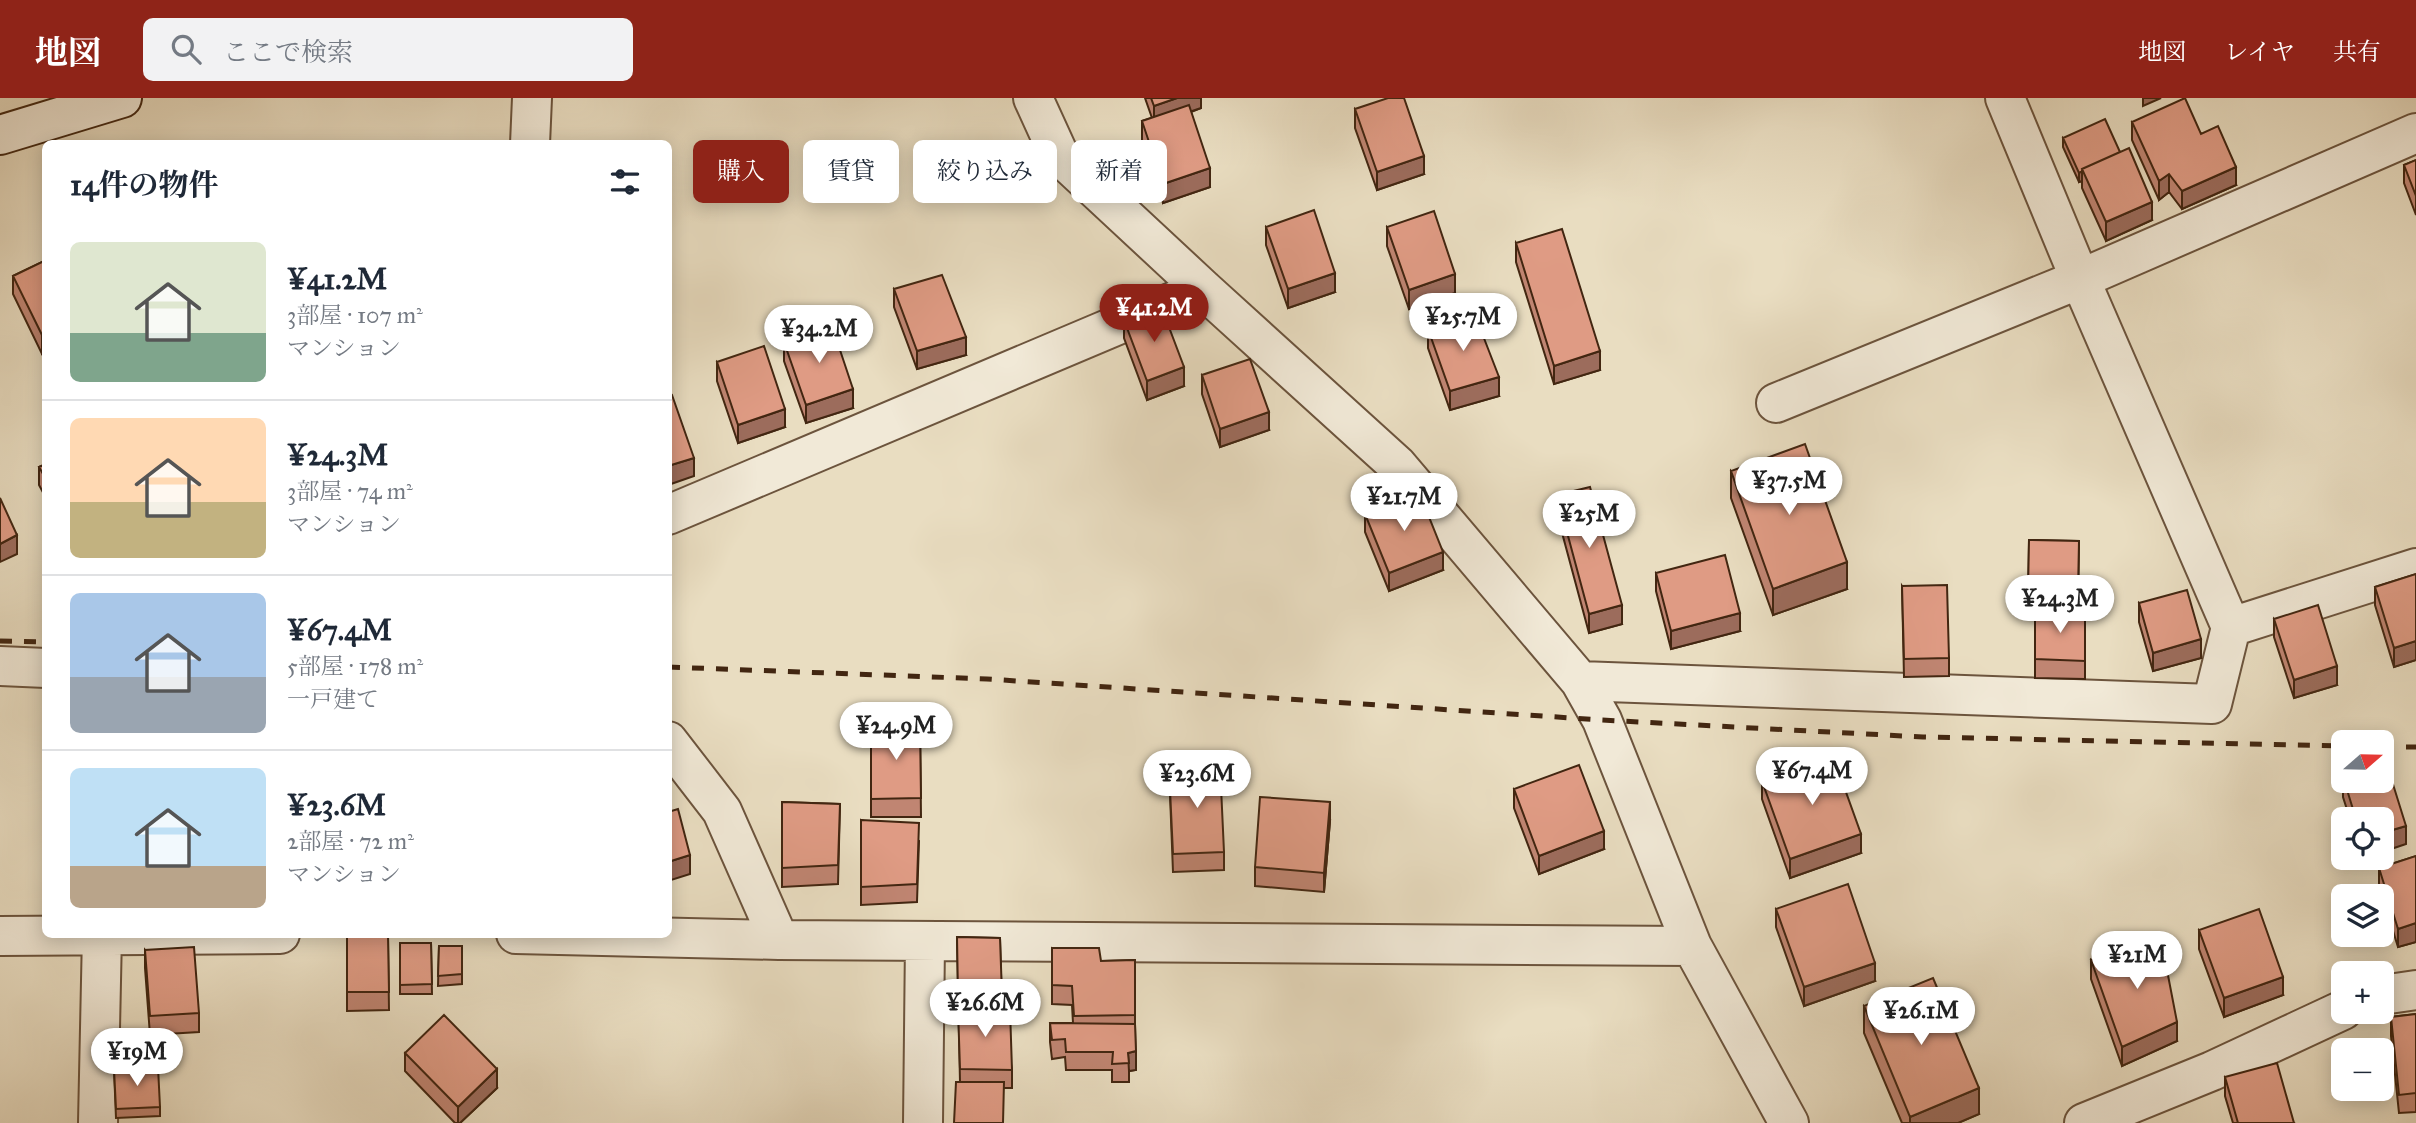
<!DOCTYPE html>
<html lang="ja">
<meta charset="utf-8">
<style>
:root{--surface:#fff;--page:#f2f2f3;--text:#1f2937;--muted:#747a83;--line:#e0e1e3;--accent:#8f2418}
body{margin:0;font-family:"IM FELL Great Primer","Noto Serif JP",serif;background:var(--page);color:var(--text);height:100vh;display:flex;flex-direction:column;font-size:26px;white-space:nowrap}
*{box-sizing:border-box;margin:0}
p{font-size:23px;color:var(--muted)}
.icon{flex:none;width:38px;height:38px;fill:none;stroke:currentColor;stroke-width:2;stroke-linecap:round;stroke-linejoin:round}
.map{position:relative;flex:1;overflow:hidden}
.sheet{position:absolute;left:42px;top:42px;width:630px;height:798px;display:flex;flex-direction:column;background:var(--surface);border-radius:10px;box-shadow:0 4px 18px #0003}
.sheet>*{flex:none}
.guide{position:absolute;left:693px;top:42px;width:665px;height:63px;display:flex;gap:14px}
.needle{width:46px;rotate:70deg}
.buttons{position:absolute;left:2331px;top:632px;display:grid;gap:14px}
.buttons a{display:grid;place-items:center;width:63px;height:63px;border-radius:10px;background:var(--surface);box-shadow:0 4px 18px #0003;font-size:35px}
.price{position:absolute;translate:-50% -60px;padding:0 16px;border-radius:24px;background:#fff;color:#222;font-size:23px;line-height:46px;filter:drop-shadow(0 2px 4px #0008)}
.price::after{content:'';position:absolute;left:50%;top:42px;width:21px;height:16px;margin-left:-10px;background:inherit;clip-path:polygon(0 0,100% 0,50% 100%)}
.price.selected{background:var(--accent);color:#fff}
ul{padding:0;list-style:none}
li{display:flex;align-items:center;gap:21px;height:175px;padding:0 28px}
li+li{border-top:2px solid var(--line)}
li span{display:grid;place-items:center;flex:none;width:196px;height:140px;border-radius:10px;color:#555}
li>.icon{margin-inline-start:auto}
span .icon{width:84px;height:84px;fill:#fffc;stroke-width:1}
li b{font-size:30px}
h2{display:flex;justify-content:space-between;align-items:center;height:84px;padding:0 28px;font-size:30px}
.chip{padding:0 24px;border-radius:10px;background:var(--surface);box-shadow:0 4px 18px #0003;font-size:24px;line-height:63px}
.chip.selected{background:var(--accent);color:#fff}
header{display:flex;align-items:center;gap:42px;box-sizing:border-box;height:98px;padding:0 35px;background:var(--accent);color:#fff}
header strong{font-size:33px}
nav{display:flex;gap:38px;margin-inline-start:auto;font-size:24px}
.search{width:490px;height:63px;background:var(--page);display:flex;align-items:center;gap:18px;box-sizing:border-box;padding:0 24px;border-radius:10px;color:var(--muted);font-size:26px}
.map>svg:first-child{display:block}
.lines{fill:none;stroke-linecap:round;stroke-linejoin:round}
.street-casing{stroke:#6c543d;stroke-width:42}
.secondary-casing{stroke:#422611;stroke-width:42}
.street{stroke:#f1e9d7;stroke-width:38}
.secondary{stroke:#f1e9d7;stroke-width:38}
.rail{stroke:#422611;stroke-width:5;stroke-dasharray:12 12;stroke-linecap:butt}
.wall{fill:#c08572;stroke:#422611;stroke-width:2}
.shaded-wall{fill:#9c6c5c;stroke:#422611;stroke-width:2}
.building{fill:#df9b84;stroke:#422611;stroke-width:2}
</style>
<header>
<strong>地図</strong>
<div class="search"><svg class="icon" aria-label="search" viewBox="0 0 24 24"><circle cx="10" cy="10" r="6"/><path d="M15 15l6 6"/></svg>ここで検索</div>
<nav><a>地図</a><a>レイヤ</a><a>共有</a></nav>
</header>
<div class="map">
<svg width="2416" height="1025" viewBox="0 0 2416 1025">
<rect width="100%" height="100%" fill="#e9ddc1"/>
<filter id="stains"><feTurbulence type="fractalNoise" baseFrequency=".00286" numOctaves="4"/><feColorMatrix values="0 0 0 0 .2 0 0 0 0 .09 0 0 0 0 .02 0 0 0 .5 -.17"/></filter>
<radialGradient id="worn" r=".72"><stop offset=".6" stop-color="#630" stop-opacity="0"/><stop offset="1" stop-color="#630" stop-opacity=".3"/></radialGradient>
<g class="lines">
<g class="street-casing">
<path id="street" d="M1033 0 1059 57 1203 191 1397 367 1580 583 1602 622 1692 848 1789 1025
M530 46 532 0
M1776 305 2080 181 2416 35
M668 417 1203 191
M2231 529 2416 470
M0 568 46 570
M1580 583 2212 606 2231 529 2080 181 2005 0
M668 643 722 713 779 842
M516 836 779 842 1692 848
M0 838 280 836
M2382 897 2416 892
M98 1025 102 836
M923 1025 925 843
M2084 1025 2212 973 2343 912"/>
</g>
<g class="secondary-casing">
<path id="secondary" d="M0 37 122 0"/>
</g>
<use href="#street" class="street"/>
<use href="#secondary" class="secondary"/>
<path class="rail" d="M0 543 46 544
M668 569 987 581 1602 622 1923 639 2343 648
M2382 649H2416"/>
</g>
<path class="wall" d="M1145 0H1201V10L1191 14 1210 89 1163 105 1142 42V23L1152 20Z
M1355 11 1424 76 1377 92 1355 30Z
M2132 24 2236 87 2182 111 2169 94 2159 102 2132 42Z
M2063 40 2152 122 2106 143 2082 90V83L2079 84 2063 49Z
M2416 62V117L2404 85V67Z
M1266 129 1335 194 1288 210 1266 147Z
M1387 129 1455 195 1409 211 1387 148Z
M1516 145 1600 272 1554 286 1516 164Z
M46 162V254L42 256 13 196V178Z
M894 191 966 257 917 271 894 209Z
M1124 222 1184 288 1147 302 1124 240Z
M1428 231 1499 298 1450 312 1428 250Z
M784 244 853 310 806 325 784 263Z
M717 264 785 329 738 345 717 283Z
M1202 277 1269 332 1220 349 1202 296Z
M46 366V400L39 387V369Z
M1731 373 1847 491 1773 517 1731 400Z
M1557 397 1622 526 1589 535 1557 416Z
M1365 416 1443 472 1389 493 1365 434Z
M2029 442 2079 443 2078 511H2085V581L2035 580V512H2028Z
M1656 475 1740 533 1671 551 1656 493Z
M2416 476V562L2394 569 2375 507V489Z
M1902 488 1949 560V578L1904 579Z
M2139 505 2201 560 2153 573 2139 524Z
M2274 521 2337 587 2294 600 2274 539Z
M871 628H920L921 719H871Z
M1169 670 1224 754V772L1173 774Z
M2343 682H2382L2406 746 2382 721H2350L2343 699Z
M1762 683 1861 755 1790 780 1762 701Z
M1514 691 1604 751 1539 776 1514 710Z
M782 704 840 706 838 786 782 789Z
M861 722 919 743 917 804 861 807Z
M1330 723 1324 794 1255 788V769Z
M2416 758V844L2398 849 2379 788V770Z
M1776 811 1875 883 1804 908 1776 829Z
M2199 832 2283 897 2224 919 2199 851Z
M347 838H388L389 912 347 913Z
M957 839 1000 840 1002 911 1012 972V990H1004L960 984Z
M400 845H431L432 896H400Z
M439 848H462V886L438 888Z
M1052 850 1101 863 1135 862V926L1136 972 1129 973V984H1112V972H1066L1065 959 1052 961 1050 944V925H1073L1072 907 1052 906Z
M145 852 199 915V934L150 937 145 870Z
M2091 862 2177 943 2122 968 2091 881Z
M1864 908 1979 1016 1958 1025H1902L1864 935Z
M2416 916V1014L2399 1015 2391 938V919Z
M405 955 497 990 460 1025H455L405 973Z
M114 971 160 1009V1018L116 1020Z
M2225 979 2294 1025H2233L2225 998Z"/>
<path class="shaded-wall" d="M1177 0H1201V10L1154 26V8Z
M2143 0H2161L2143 8Z
M1424 58V76L1377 92V74Z
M2236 69V87L2182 111V93Z
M1210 70V89L1163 105V86Z
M2082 73V83L2079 84V75Z
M2169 76V94L2159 102V83Z
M2152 104V122L2106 143V124Z
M1335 175V194L1288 210V191Z
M1455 176V195L1409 211V192Z
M46 236V254L42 256V237Z
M966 239V257L917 271V253Z
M1600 253V272L1554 286V268Z
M1184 269V288L1147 302V283Z
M1499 279V298L1450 312V293Z
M853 291V310L806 325V307Z
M785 311V329L738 345V327Z
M1269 314V332L1220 349V331Z
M694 360V378L668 387V368Z
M17 437V456L0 464V446Z
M1443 454V472L1389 493V475Z
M1847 464V491L1773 517V491Z
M1622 507V526L1589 535V516Z
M1740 515V533L1671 551V533Z
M2201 541V560L2153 573V555Z
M2416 543V562L2394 569V550Z
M2337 568V587L2294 600V582Z
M1330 704V723L1324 794V775Z
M2406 728V746L2382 754V735Z
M1604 733V751L1539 776V758Z
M1861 736V755L1790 780V761Z
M690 757V776L668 783V764Z
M2416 825V844L2398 849V831Z
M1875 865V883L1804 908V889Z
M2283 879V897L2224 919V900Z
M2177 924V943L2122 968V949Z
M1136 953V972L1129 973 1128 955Z
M497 971V990L460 1025H458V1009Z
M1979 990V1016L1958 1025H1910V1019Z"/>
<path class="building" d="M1151 0H1177L1154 8Z
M1388 0H1404L1424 58 1377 74 1355 11Z
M2185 0 2201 36 2218 28 2236 69 2182 93 2169 76 2159 83 2132 24Z
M1189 7 1210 70 1163 86 1142 23Z
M2105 21 2120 54 2082 71V73L2079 75 2063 40Z
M2129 50 2152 104 2106 124 2082 71Z
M2416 62V98L2404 67Z
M1314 112 1335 175 1288 191 1266 129Z
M1434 113 1455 176 1409 192 1387 129Z
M1562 131 1600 253 1554 268 1516 145Z
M46 162V236L42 237 13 178Z
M942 177 966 239 917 253 894 191Z
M1161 208 1184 269 1147 283 1124 222Z
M1475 217 1499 279 1450 293 1428 231Z
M832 228 853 291 806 307 784 244Z
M764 248 785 311 738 327 717 264Z
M1250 261 1269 314 1220 331 1202 277Z
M672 297 694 360 668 368V298Z
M1805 346 1847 464 1773 491 1731 373Z
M46 366V381L39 369Z
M1590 389 1622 507 1589 516 1557 397Z
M1419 394 1443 454 1389 475 1365 416Z
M0 400 17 437 0 446Z
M2029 442 2079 443 2078 495 2028 493Z
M1725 457 1740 515 1671 533 1656 475Z
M2416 476V543L2394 550 2375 489Z
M1947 487 1949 560 1904 561 1902 488Z
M2187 492 2201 541 2153 555 2139 505Z
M2318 507 2337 568 2294 582 2274 521Z
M2035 511H2085V563L2035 561Z
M871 628H920L921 700 871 701Z
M1833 658 1861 736 1790 761 1762 683Z
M1220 667 1224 754 1173 756 1169 670Z
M1579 667 1604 733 1539 758 1514 691Z
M2387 667 2406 728 2382 735V721H2356L2344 682H2382V668Z
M1260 699 1330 704 1324 775 1255 769Z
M782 704 840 706 838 767 782 770Z
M678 711 690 757 668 764V714Z
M861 722 919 725 917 786 861 789Z
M2416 758V825L2398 831 2379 770Z
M1848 786 1875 865 1804 889 1776 811Z
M2259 811 2283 879 2224 900 2199 832Z
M347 838H388L389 894H347Z
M957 839 1000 840 1002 897 958 898Z
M2161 841 2177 924 2122 949 2091 862Z
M400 845H431L432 886 400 887Z
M439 848H462V876L438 878Z
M194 849 199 915 150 918 145 852Z
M1052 850H1099L1101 863 1135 862V917L1074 918 1072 888 1052 887Z
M1933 880 1979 990 1910 1019 1864 908Z
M958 911H1010L1012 972 960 971Z
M2416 916V995L2399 997 2391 919Z
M444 917 497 971 458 1009 405 955Z
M1050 925 1135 926 1136 953 1128 955 1129 965 1112 966 1113 954H1066L1065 941 1052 942Z
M2277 965 2294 1025H2238L2225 979Z
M158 969 160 1009 116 1011 114 971Z
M956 984H1004L1003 1025H954Z"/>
<rect width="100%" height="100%" filter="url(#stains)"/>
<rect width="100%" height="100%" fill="url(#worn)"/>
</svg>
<div class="buttons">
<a><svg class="needle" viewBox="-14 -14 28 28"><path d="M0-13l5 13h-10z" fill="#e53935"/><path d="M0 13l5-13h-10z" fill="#747a83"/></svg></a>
<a><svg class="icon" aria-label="locate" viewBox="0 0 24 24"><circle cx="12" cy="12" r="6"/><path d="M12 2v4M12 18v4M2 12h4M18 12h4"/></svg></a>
<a><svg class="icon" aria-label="layers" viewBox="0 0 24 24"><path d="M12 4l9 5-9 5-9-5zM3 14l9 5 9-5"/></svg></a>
<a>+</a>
<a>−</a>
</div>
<b class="price selected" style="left:1154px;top:246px">¥41.2M</b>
<b class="price" style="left:1463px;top:255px">¥25.7M</b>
<b class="price" style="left:819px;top:267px">¥34.2M</b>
<b class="price" style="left:1789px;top:419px">¥37.5M</b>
<b class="price" style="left:1404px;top:435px">¥21.7M</b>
<b class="price" style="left:1589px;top:452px">¥25M</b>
<b class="price" style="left:2060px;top:537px">¥24.3M</b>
<b class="price" style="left:896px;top:664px">¥24.9M</b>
<b class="price" style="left:1812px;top:709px">¥67.4M</b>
<b class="price" style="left:1197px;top:712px">¥23.6M</b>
<b class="price" style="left:2137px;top:893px">¥21M</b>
<b class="price" style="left:985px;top:941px">¥26.6M</b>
<b class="price" style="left:1921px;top:949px">¥26.1M</b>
<b class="price" style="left:137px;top:990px">¥19M</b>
<div class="guide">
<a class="chip selected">購入</a>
<a class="chip">賃貸</a>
<a class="chip">絞り込み</a>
<a class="chip">新着</a>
</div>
<section class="sheet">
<h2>14件の物件<svg class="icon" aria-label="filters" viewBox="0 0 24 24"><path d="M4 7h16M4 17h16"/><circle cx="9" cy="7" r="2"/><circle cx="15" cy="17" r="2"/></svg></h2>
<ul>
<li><span style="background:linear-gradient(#dfe7d0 65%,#7fa58c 0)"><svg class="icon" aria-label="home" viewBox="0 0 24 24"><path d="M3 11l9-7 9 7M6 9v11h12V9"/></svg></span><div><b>¥41.2M</b><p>3部屋 · 107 m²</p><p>マンション</p></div></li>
<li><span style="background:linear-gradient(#ffd9b3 60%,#c2b280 0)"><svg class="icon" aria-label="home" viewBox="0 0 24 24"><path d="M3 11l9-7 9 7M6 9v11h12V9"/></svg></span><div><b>¥24.3M</b><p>3部屋 · 74 m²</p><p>マンション</p></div></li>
<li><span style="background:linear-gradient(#a9c7e8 60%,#9aa5b1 0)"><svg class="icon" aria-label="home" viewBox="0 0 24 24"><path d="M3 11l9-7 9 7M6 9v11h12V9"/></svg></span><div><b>¥67.4M</b><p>5部屋 · 178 m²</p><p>一戸建て</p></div></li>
<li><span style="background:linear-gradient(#bfe0f5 70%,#b9a48a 0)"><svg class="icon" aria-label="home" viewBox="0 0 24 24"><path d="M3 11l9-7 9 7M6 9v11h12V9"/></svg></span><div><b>¥23.6M</b><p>2部屋 · 72 m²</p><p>マンション</p></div></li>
</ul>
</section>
</div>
